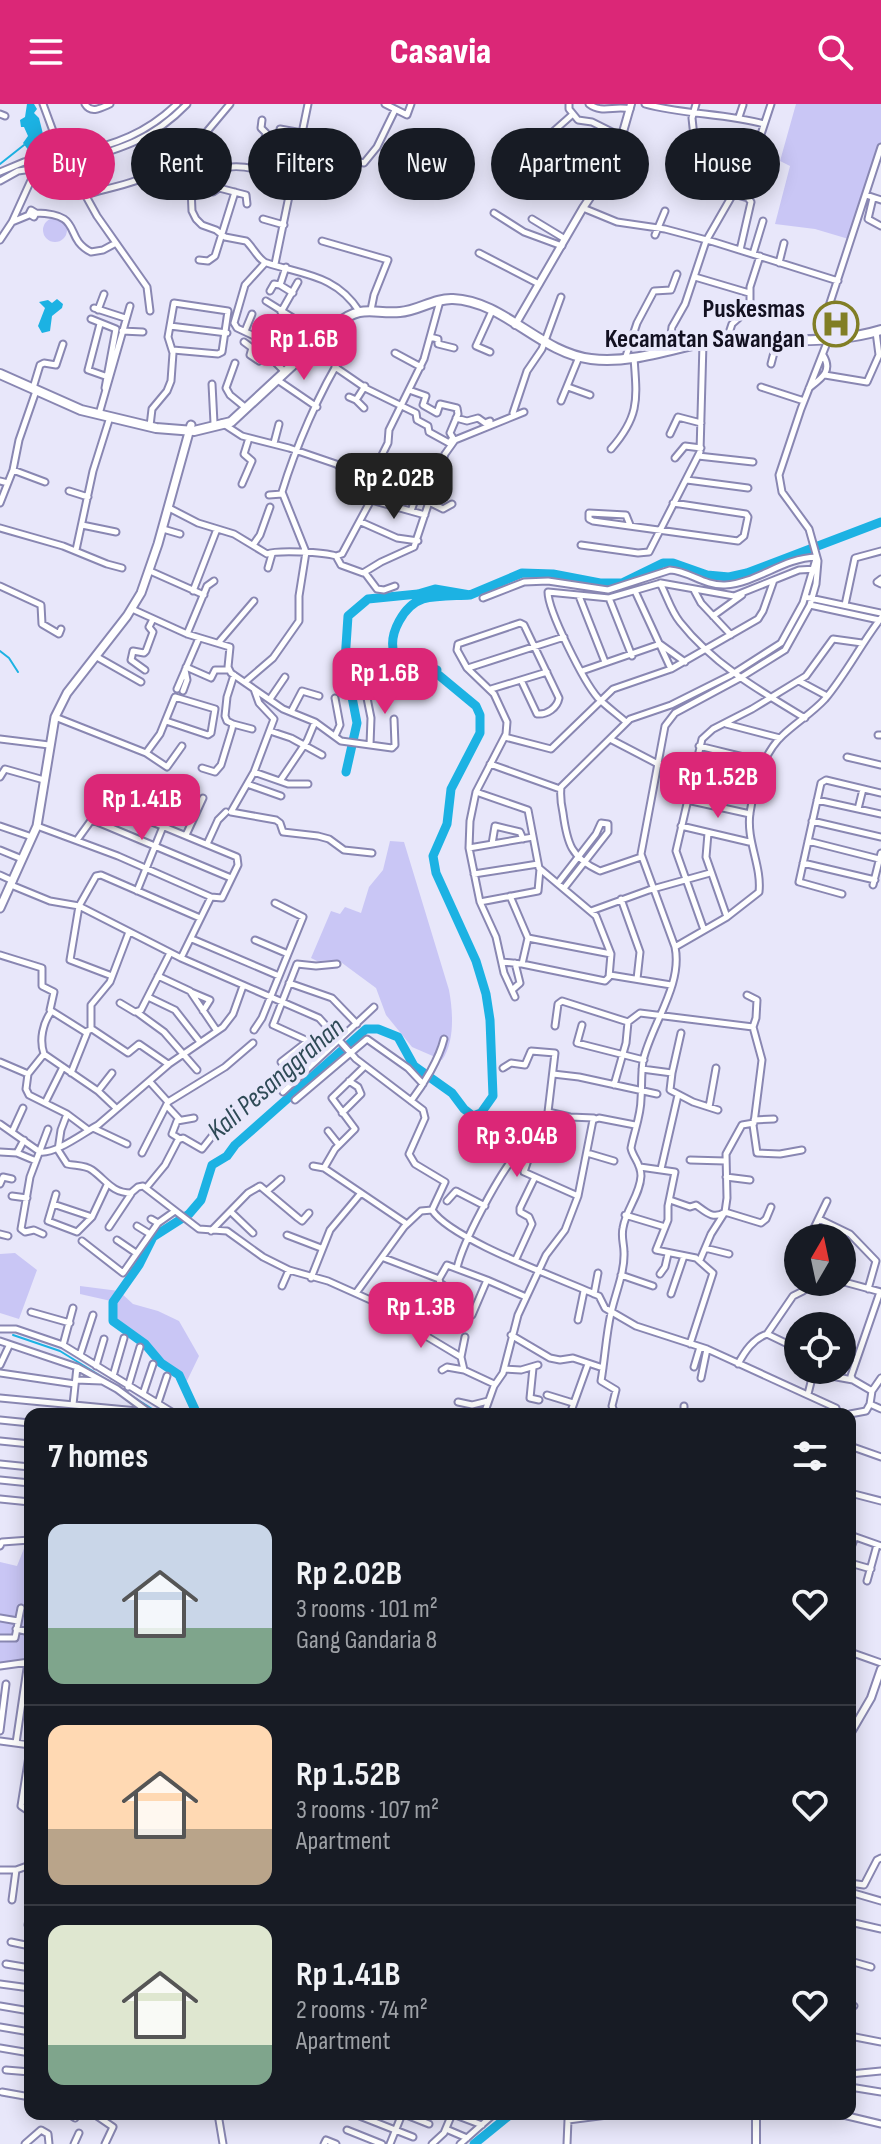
<!DOCTYPE html>
<meta charset="utf-8">
<style>
:root{--surface:#171b24;--page:#20242c;--text:#f1f3f6;--muted:#9ea1a6;--line:#363941;--accent:#db2777}
body{margin:0;font-family:"Sofia Sans Condensed",sans-serif;background:var(--page);color:var(--text);height:100vh;display:flex;flex-direction:column;font-size:30px;white-space:nowrap}
*{box-sizing:border-box;margin:0}
p{font-size:26px;color:var(--muted)}
.icon{flex:none;width:44px;height:44px;fill:none;stroke:currentColor;stroke-width:2;stroke-linecap:round;stroke-linejoin:round}
.map{position:relative;flex:1;overflow:hidden}
.details{position:absolute;left:24px;top:1304px;width:832px;height:712px;display:flex;flex-direction:column;background:var(--surface);border-radius:16px;box-shadow:0 4px 20px #0003}
.details>*{flex:none}
.hud{position:absolute;left:24px;top:24px;width:834px;height:72px;display:flex;gap:16px}
.needle{width:52px;rotate:9deg}
.fabs{position:absolute;left:784px;top:1120px;display:grid;gap:16px}
.fabs a{display:grid;place-items:center;width:72px;height:72px;border-radius:50%;background:var(--surface);box-shadow:0 4px 20px #0003;font-size:40px}
.price{position:absolute;translate:-50% -68px;padding:0 18px;border-radius:16px;background:var(--accent);color:#fff;font-size:26px;line-height:52px;filter:drop-shadow(0 2px 4px #0008)}
.price::after{content:'';position:absolute;left:50%;top:48px;width:24px;height:18px;margin-left:-12px;background:inherit;clip-path:polygon(0 0,100% 0,50% 100%)}
.price.selected{background:#222;color:#fff}
ul{padding:0;list-style:none}
li{display:flex;align-items:center;gap:24px;height:200px;padding:0 24px}
li+li{border-top:2px solid var(--line)}
li span{display:grid;place-items:center;flex:none;width:224px;height:160px;border-radius:16px;color:#555}
li>.icon{margin-inline-start:auto}
span .icon{width:96px;height:96px;fill:#fffc;stroke-width:1}
li b{font-size:34px}
h2{display:flex;justify-content:space-between;align-items:center;height:96px;padding:0 24px;font-size:34px}
.tag{padding:0 28px;border-radius:36px;background:var(--surface);box-shadow:0 4px 20px #0003;font-size:28px;line-height:72px}
.tag.selected{background:var(--accent);color:#fff}
header{display:flex;justify-content:space-between;align-items:center;height:104px;padding:0 24px;background:var(--accent);color:#fff;font-size:36px;font-weight:800}
.map>svg:first-child{display:block}
.green{fill:#c9c6f5}
.water{fill:#1cb2e3}
.lines{fill:none;stroke-linecap:round;stroke-linejoin:round}
.stream{stroke:#1cb2e3;stroke-width:2}
.river{stroke:#1cb2e3;stroke-width:9}
.minor-casing{stroke:#8987b2;stroke-width:9}
.tertiary-casing{stroke:#8987b2;stroke-width:10}
.secondary-casing{stroke:#8987b2;stroke-width:11}
.trunk-casing{stroke:#8987b2;stroke-width:12}
.minor{stroke:#fff;stroke-width:5}
.tertiary{stroke:#fff;stroke-width:6}
.secondary{stroke:#fff;stroke-width:7}
.trunk{stroke:#fff;stroke-width:8}
.labels{text-anchor:middle;dominant-baseline:central;stroke-width:8;stroke-linejoin:round;paint-order:stroke}
.poi-label{font-size:26px;font-weight:bold;fill:#121020;stroke:#e8e7fa;text-anchor:end}
.water-label{font-size:28px;font-style:italic;fill:#2e4a56;stroke:#e8e7fa}
</style>
<header><svg class="icon" aria-label="menu" viewBox="0 0 24 24"><path d="M4 6h16M4 12h16M4 18h16"/></svg>Casavia<svg class="icon" aria-label="search" viewBox="0 0 24 24"><circle cx="10" cy="10" r="6"/><path d="M15 15l6 6"/></svg></header>
<div class="map">
<svg width="881" height="2040" viewBox="0 0 881 2040">
<rect width="100%" height="100%" fill="#e8e7fa"/>
<path class="green" d="M796 0H881V44L852 136 815 125 775 120 790 62 780 57Z
M43 126a12 12 0 1 1 24 0a12 12 0 1 1-24 0Z
M390 737 404 738 449 886C453 907 455 938 442 956L412 943 386 911 376 884 338 856 317 857 311 854 331 807 340 810 345 803 361 809 369 783 383 766Z
M15 1149 37 1166 19 1215 0 1209V1150Z
M80 1182 119 1187 133 1200 158 1207 179 1217 199 1252 185 1281 180 1269C157 1259 157 1251 140 1236 130 1227 119 1222 110 1211L111 1197 80 1190Z
M27 1437 30 1438V1556L0 1559V1458L17 1462Z"/>
<path class="water" d="M27 0H34L37 5 34 9 39 14 44 34 36 39 40 42 39 47H29L23 39 28 32 24 23H21L20 16 25 13Z
M57 195 63 200 62 204 52 212 50 227 42 229 38 222 45 204 39 198 48 196 52 199Z"/>
<g class="lines">
<path class="stream" d="M0 60 24 41
M0 547 9 554 18 568
M13 1231 60 1247 112 1279
M127 1289 160 1310"/>
<path class="river" d="M346 668 357 619 345 557 348 512 368 495 418 490 435 485 470 491 522 469 553 470 600 479H622L663 459H673L707 471 729 473 747 469 881 418
M197 1310 179 1271 161 1259 145 1240 113 1217V1198L139 1161 153 1133 189 1110 201 1096 212 1061 227 1052 235 1041 366 925H378L398 933 414 962 452 989 464 1005 473 1012 481 1009 493 992 490 916 486 890 476 857 436 769 433 752 447 720 451 685 480 629V611L476 602 435 568 437 566 394 549C388 530 404 501 423 495 437 491 455 492 470 491
M474 2040 511 2010"/>
<g class="minor-casing">
<path id="minor" d="M43 0 60 46
M85 0C91 10 101 4 110 0
M385 0 407 11 411 0
M569 0V5L578 16 592 18 622 33
M589 0C602 10 615 1 630 5
M645 0C685 11 725 9 764 20
M696 0 692 14 694 33 704 36 702 52 712 57 704 77 733 90
M0 10 5 12
M739 13 743 1
M280 25 302 29
M746 34 758 38
M265 36 364 59 377 43 395 6
M538 41 573 10
M54 57a12 12 0 1 1 24 0a12 12 0 1 1-24 0Z
M75 49C115 41 147 29 177 0
M735 54 751 61
M78 57C123 44 153 35 187 0
M190 61 192 107 196 115 202 121 216 126 225 133 246 137C253 143 259 157 267 159 304 171 336 171 359 207
M72 67 97 112 147 183 150 207
M258 67 266 29 261 24 262 16
M0 68 24 58 55 52
M268 68 280 40
M0 77 18 67 54 62
M192 82 213 88 219 84 246 91 247 100
M217 84 222 66C237 56 276 71 293 77
M85 91C105 84 144 79 158 64 165 58 164 48 168 41L181 33 204 31 230 0
M741 91 771 0
M866 91 881 96
M873 94 868 115 881 122
M583 104 617 118 665 125 714 138 838 177
M31 106 36 109 34 113 29 110Z
M36 109C85 110 62 133 91 148L103 146 116 139
M494 109 524 128 562 142
M263 115 284 121
M532 115 565 135
M12 118 37 63
M655 131 665 107
M0 136 12 118 29 111
M322 137 388 156 374 191 371 206
M479 149 539 180
M753 150 763 117
M199 156 208 157 215 152 235 88
M265 159 245 181 234 219 237 224 267 238
M779 159 784 139
M275 160 308 0
M286 163 280 181 293 189
M695 173 749 189
M270 187 274 180 280 181
M266 197 322 232
M94 204 125 214
M98 206 104 190
M281 208 298 178
M718 208 738 213
M91 215 116 225 105 284
M100 220 88 266 105 272
M170 222 227 229
M122 227 143 228
M245 227 252 210
M430 233 438 235V240L454 244
M727 235 732 220 750 204V183L760 152
M822 235 828 205 881 43
M244 238 252 244 250 251 259 257 266 249 264 246 276 221
M669 245 672 223 685 200 706 137 733 90 748 94 751 98 740 146
M490 248 476 242 492 207
M266 249 284 267
M395 249 421 263
M625 255 637 219 654 187 671 186 677 170
M235 259 226 284 230 291 246 304
M771 260 777 237
M335 263 367 285 416 309 417 316 428 322 429 328 449 339
M825 271 867 278 879 251 876 228
M276 275 317 303
M212 280 214 319
M568 283 590 291
M761 283 804 297
M33 284 40 261 44 259 56 261 63 240
M809 284C822 274 833 267 823 251
M409 286 426 292 423 301 437 309 440 300 457 304 458 310 450 329 453 334 449 339
M349 293 356 296 365 282
M356 296 364 304
M561 297 579 253
M513 309 527 267 542 245 561 193
M99 310 130 202
M456 314 467 317 478 314 485 319 490 317
M222 319 242 332 289 344 336 360 354 372 376 378
M150 322 152 305 167 287 171 277 173 249 168 233 174 199 228 207 222 248 218 250 173 246
M670 330 678 313 701 319
M274 339 279 320
M611 345C640 312 637 295 634 254
M698 352 753 358
M675 354 685 342 701 344
M13 366 45 378
M687 376 748 384
M0 377 8 379
M242 380 252 357 244 350 249 334
M69 387 88 393
M269 391 282 390
M371 396 425 411
M429 398 443 405 452 400
M0 399 13 366 19 336 36 287
M169 404 198 419 234 430 267 450C277 446 324 448 336 452L342 450 371 396 380 355 388 339 389 326 424 255 440 197
M411 407 416 393
M361 418 397 434 418 437
M82 421 116 428
M630 421 626 411 589 409V415L593 417 738 437 744 432 748 413 746 410 673 399
M0 424 63 442 107 460 122 464
M163 425 180 430
M253 441 260 431 270 403
M581 441 638 449 649 448 700 348 703 239
M76 446 93 367 110 313
M336 452 341 461 363 469 381 458 414 443 445 350 455 336 524 308
M268 464 272 450
M150 467 204 491
M365 469 377 485 384 486 395 482
M881 475 877 478 881 480
M660 479C667 492 671 507 680 518 713 560 760 587 805 614
M0 482 41 501 42 520 59 530 61 525
M694 486 701 499 731 531
M193 487 217 425
M635 487 671 565
M579 492 605 558
M805 493 881 509
M483 494 524 478 548 477 608 486 670 466C689 467 704 482 725 481 757 479 783 454 816 453
M609 494 632 552
M810 501 879 516
M845 501 855 454 881 447
M132 505 187 530 230 543 228 563 231 569 283 605 315 618 341 637 392 644 395 641 394 615
M713 512 742 491
M187 530 207 482 214 477
M219 538 254 497
M97 553 141 578
M186 563 211 574 215 566H228
M468 564 564 533
M145 566 131 556 133 547 144 549 146 547 153 528 149 523 153 515
M582 567 660 540 685 558
M799 577 827 592
M245 578 273 554 299 517V492L306 448 282 388C295 345 320 286 344 249L327 230
M365 584 371 614 370 641
M177 585 199 534
M254 585 259 599 274 615 254 668 231 708 276 716 280 719 283 728 318 732 329 735 344 746 372 749
M491 585 547 568
M183 587 187 576 185 566
M335 594 340 621 335 632
M270 595 285 573
M291 608 302 587 319 592
M55 613 146 649 160 630 175 593 215 605 211 629 208 631 166 617
M626 618C617 610 607 603 598 594 584 578 548 507 548 488L609 494 661 479 734 492 799 466 816 465
M233 620 252 625
M726 620 780 634
M270 627 291 634 322 651
M878 631H881
M505 633 551 645 613 585 671 565 758 515 763 507 774 476
M0 635 49 641
M610 635 656 659 755 683
M699 642 764 658
M146 649 167 663 182 642
M847 653 881 661
M490 660 560 685
M202 664 215 668 221 661 232 625 233 620 227 617 225 612 227 593 234 571
M254 668 288 680H308
M0 673 5 665 44 676
M280 677 307 637 315 618
M247 680 281 692
M476 688 528 706 539 764 596 812 611 850 609 873 605 877 522 860 502 858
M687 696 750 710
M817 696 881 710
M858 705 863 685
M95 717 231 774
M812 717 881 733
M0 722 32 733
M37 722 118 752 211 793 222 794 238 761 237 753 128 708
M681 722 749 738
M708 729 706 753 727 813
M186 731 203 694
M77 736 90 718C121 710 149 705 166 676L179 683 137 787
M808 737 879 755
M207 740 218 716 226 708
M492 740 495 722 520 728 523 735
M469 744 533 733
M0 746 22 755
M641 753 600 767C571 754 567 739 563 709 561 700 560 692 561 683L630 615 671 601 731 571 781 539 803 499 816 455
M803 759 875 776
M474 770 538 760
M0 771 13 777
M558 779 596 730 601 719 608 720V728L565 783
M11 781 50 797 79 802 181 854 319 914 356 955 423 1006 425 1014 409 1050 415 1060 445 1078 432 1106C451 1136 562 1175 599 1192L605 1204 636 1222 707 1245 836 1304 838 1310
M873 781 881 749
M842 790 799 778 821 679 826 676 881 689
M510 792 528 834 611 850
M621 795 640 848 637 875
M480 798 538 787 540 765
M591 807 649 786 710 769
M704 826 676 747 702 635 713 625 752 605 806 572 833 535 862 539
M192 835 279 872
M255 836 288 850
M675 843 727 813 759 788C762 762 746 737 750 709 754 683 762 650 783 631 797 618 812 609 825 595 846 570 861 540 881 514
M0 851 42 864V882L54 888 50 906 85 928 92 925 128 949 139 940 168 960
M181 854 211 793
M522 860 528 834
M610 871 671 881
M112 872 70 856 79 802 96 772 101 771 200 814
M158 872 190 887 217 927
M289 879 332 894 357 920
M512 886 520 879 515 859
M191 888 210 896 203 907
M747 891 757 896 756 914 753 923
M148 893 175 906 200 938
M515 893 504 869 496 833 480 798 469 744 470 717 476 688 506 630 507 618 494 590 467 564 457 546 458 540 520 519 524 521 559 594C557 604 547 611 537 610L521 576
M120 899 135 908 141 906 170 849
M138 909 164 928 197 966
M582 921 577 939 644 956
M555 922 558 900 562 897 628 918 640 909 753 923 762 956 754 1019 742 1021 726 1050 727 1094 725 1108 711 1130 700 1156
M91 925V901L110 878 129 828
M254 926 262 914 303 813 275 799
M44 950C39 936 43 919 51 908
M322 951 308 937 273 921 297 860 316 862 337 860
M0 958 28 970 44 950 98 987 116 1004
M281 958 308 937
M642 965 672 969 670 986 693 998 718 1006
M71 969 87 929
M672 969 681 929
M28 970 26 985 29 991 67 1010 87 1025
M553 970 579 973 657 990
M150 978 168 998
M614 981 626 939 628 918
M98 987 112 969
M283 988 374 903
M295 996 367 935 408 964 423 980
M411 997C424 980 439 955 444 935
M45 999 63 963
M167 1002 180 1016
M709 1003 716 964
M548 1008 570 1013 594 1014
M342 1009 361 990 358 983 349 977
M67 1010 61 1026 58 1046 67 1060C75 1062 85 1061 92 1066 106 1076 112 1089 131 1089L138 1083 143 1082 199 1125 227 1127 263 1153 289 1166 328 1177 415 1216 421 1229 461 1253 464 1266 494 1280
M754 1016 774 1015
M0 1020 40 1048C56 1050 83 1029 98 1021L169 960 223 923 233 910 243 882
M753 1021 757 1049 780 1050 802 1046
M93 1024 127 1040
M328 1027 339 1041
M12 1028 23 1004
M180 1035 172 1030 177 1017 194 1014
M0 1048 17 1049 24 1036
M17 1049 36 1057
M142 1049 168 998 225 963 253 939
M587 1049 614 1057
M524 1051 528 1056 524 1068 578 1092
M690 1056 725 1057
M313 1062 324 1064 407 1120
M640 1063 675 1068 668 1102V1116L656 1146 696 1154 713 1169 690 1240
M324 1064 335 1045 355 1025 332 994 365 962
M661 1065 678 991
M726 1073 750 1076
M0 1080 3 1073 12 1075
M146 1084 165 1061 178 1036 183 1034 202 1045 228 1012
M267 1087 281 1075
M56 1090 48 1117 77 1128 92 1113 107 1081
M12 1092 27 1094
M670 1096 690 1103 696 1101C706 1108 713 1116 725 1108L761 1119 766 1115 771 1103
M447 1097 456 1087 485 1102
M53 1100 92 1113
M231 1108 253 1129
M625 1111 665 1123
M151 1115 158 1119
M819 1115 850 1130 876 1157 868 1185
M137 1122 150 1130
M109 1123 131 1090
M813 1126 827 1097
M211 1127 248 1089 260 1082 298 1114 302 1117 309 1109
M0 1130 8 1132
M43 1130 34 1126 25 1128 21 1125 30 1073 48 1025
M287 1131 321 1144
M117 1136 136 1149
M82 1137 123 1169 158 1119 175 1107
M705 1144 729 1150
M384 1154 439 1175 447 1161 487 1176
M516 1155 532 1120 529 1113 520 1108V1104L535 1073
M457 1164C463 1137 497 1075 514 1053L524 1051 548 1008 555 949 531 947 525 961 511 959 503 964
M660 1170 665 1163 668 1150
M621 1171 653 1182
M311 1174 330 1126 361 1089
M439 1175 440 1179 454 1189
M282 1182 289 1166
M356 1189 404 1123 421 1107 432 1106
M594 1190 598 1169
M671 1190 684 1152
M31 1208 70 1219
M472 1211 487 1176 526 1193
M578 1216 584 1187
M0 1225H16L63 1241 175 1310
M511 1231 550 1254 560 1256 573 1254 603 1264
M0 1237 77 1263 117 1285 151 1310
M63 1241 73 1204
M798 1245 767 1230 793 1192 803 1187 809 1180 832 1182 844 1178 881 1188
M80 1251 93 1211
M461 1253 465 1233
M738 1260C745 1247 753 1235 767 1230
M0 1261 9 1242
M96 1262 104 1235
M694 1263 700 1243
M533 1264 530 1294 539 1296
M504 1265 521 1266 538 1261
M442 1266 447 1263 464 1266
M0 1269 75 1280
M113 1272 124 1234
M831 1272 853 1276
M701 1274 707 1245
M76 1276 102 1277
M128 1283 140 1243
M872 1287 853 1276 851 1272 880 1188
M143 1290 153 1260
M808 1290 814 1266
M547 1291 573 1299
M0 1294 148 1308
M458 1298 472 1301 488 1297
M158 1299 167 1272
M870 1300 872 1287 881 1274
M684 1302V1307L688 1310
M72 1310 77 1263
M484 1310 494 1282 503 1269 518 1211 546 1151 565 1126 578 1092 593 1016 599 1014 635 1021
M570 1310 588 1260
M615 1310 612 1302 616 1286 601 1277C605 1254 606 1231 611 1209 615 1190 625 1168 624 1148 624 1140 621 1133 623 1124 626 1105 640 1091 641 1072 641 1059 633 1054 631 1044 634 1028 641 1011 641 995 642 982 641 971 643 957 651 921 683 881 675 843L641 750 665 622 675 609 740 574 785 546 810 501 816 480 818 457 809 425 782 388 779 371 801 305 828 236
M850 1310 866 1307 870 1300 881 1305
M0 1316 30 1319
M0 1337 30 1340
M850 1342 881 1353
M0 1360 30 1363
M0 1376 30 1379
M854 1390 881 1397
M0 1395 30 1398
M850 1431 881 1442
M0 1442 2 1438 30 1436
M850 1446 855 1433
M850 1459 871 1465
M867 1477 877 1441
M0 1514 18 1517
M16 1525 30 1528
M0 1534H15L21 1504
M850 1548 881 1559
M0 1562 29 1558
M0 1627 6 1580
M0 1637 30 1641
M16 1639 28 1558
M30 1646 21 1702 30 1708
M0 1766H16
M850 1779 864 1781 877 1756 881 1754
M850 1788 881 1797
M12 1796 16 1766 30 1761
M850 1818 881 1825
M28 1821 30 1810
M11 1838 30 1842
M850 1857 871 1863
M6 1860 30 1864
M0 1880 30 1884
M850 1901 854 1902
M0 1902 30 1907
M0 1923 30 1928
M850 1932 881 1938
M0 1944 30 1949
M6 1966 30 1968
M850 1970 881 1967
M850 1983 881 1988
M2 1988 30 1993
M69 2010 75 2014
M94 2010 113 2023 105 2040
M218 2010 223 2040
M404 2010 429 2020
M453 2010 482 2021
M839 2010 881 2020
M357 2011 413 2033
M446 2025 467 2034
M347 2026 382 2040
M25 2040 41 2026 48 2030 49 2040
M74 2040 79 2029
M324 2040 326 2036 336 2040
M390 2040 402 2010
M432 2040 444 2029 452 2010
M460 2040 494 2010
M567 2040 568 2016 615 2010"/>
</g>
<g class="tertiary-casing">
<path id="tertiary" d="M515 221 583 104 615 56 631 0
M850 1630 871 1594 881 1565
M756 2040V2010"/>
</g>
<g class="secondary-casing">
<path id="secondary" d="M0 804 37 722 55 613 67 589 127 512 141 489 158 440 191 321"/>
</g>
<g class="trunk-casing">
<path id="trunk" d="M0 270 81 306 156 324 194 327 231 318 337 220C362 200 372 210 400 208 418 207 434 194 453 195 504 197 540 249 591 255 637 261 684 239 729 234 748 233 766 236 784 236 816 237 851 235 881 226"/>
</g>
<use href="#minor" class="minor"/>
<use href="#tertiary" class="tertiary"/>
<use href="#secondary" class="secondary"/>
<use href="#trunk" class="trunk"/>
</g>
<defs>
<g id="hospital-ring" transform="scale(2.3)"><circle r="9.5" fill="#e8e7fa" stroke="#817e25" stroke-width="1.5"/><path d="M-5-5h3v3.5h4V-5h3V5h-3V1.5h-4V5h-3Z" fill="#817e25"/></g>
</defs>
<g fill-rule="evenodd">
<use href="#hospital-ring" x="836" y="220"/>
</g>
<g class="labels">
<g class="poi-label">
<text x="805" y="205">Puskesmas<tspan x="805" dy="30">Kecamatan Sawangan</tspan></text>
</g>
<g class="water-label">
<text transform="translate(276 975) rotate(-41)">Kali Pesanggrahan</text>
</g>
</g>
</svg>
<div class="fabs">
<a><svg class="needle" viewBox="-14 -14 28 28"><path d="M0-13l5 13h-10z" fill="#e53935"/><path d="M0 13l5-13h-10z" fill="#9ea1a6"/></svg></a>
<a><svg class="icon" aria-label="locate" viewBox="0 0 24 24"><circle cx="12" cy="12" r="6"/><path d="M12 2v4M12 18v4M2 12h4M18 12h4"/></svg></a>
</div>
<b class="price" style="left:304px;top:278px">Rp 1.6B</b>
<b class="price selected" style="left:394px;top:417px">Rp 2.02B</b>
<b class="price" style="left:385px;top:612px">Rp 1.6B</b>
<b class="price" style="left:718px;top:716px">Rp 1.52B</b>
<b class="price" style="left:142px;top:738px">Rp 1.41B</b>
<b class="price" style="left:517px;top:1075px">Rp 3.04B</b>
<b class="price" style="left:421px;top:1246px">Rp 1.3B</b>
<div class="hud">
<a class="tag selected">Buy</a>
<a class="tag">Rent</a>
<a class="tag">Filters</a>
<a class="tag">New</a>
<a class="tag">Apartment</a>
<a class="tag">House</a>
</div>
<section class="details">
<h2>7 homes<svg class="icon" aria-label="filters" viewBox="0 0 24 24"><path d="M4 7h16M4 17h16"/><circle cx="9" cy="7" r="2"/><circle cx="15" cy="17" r="2"/></svg></h2>
<ul>
<li><span style="background:linear-gradient(#c9d6e8 65%,#7fa58c 0)"><svg class="icon" aria-label="home" viewBox="0 0 24 24"><path d="M3 11l9-7 9 7M6 9v11h12V9"/></svg></span><div><b>Rp 2.02B</b><p>3 rooms · 101 m²</p><p>Gang Gandaria 8</p></div><svg class="icon" aria-label="heart" viewBox="0 0 24 24"><path d="M12 20l-8-8c-3-5 5-10 8-4 3-6 11-1 8 4z"/></svg></li>
<li><span style="background:linear-gradient(#ffd9b3 65%,#b9a48a 0)"><svg class="icon" aria-label="home" viewBox="0 0 24 24"><path d="M3 11l9-7 9 7M6 9v11h12V9"/></svg></span><div><b>Rp 1.52B</b><p>3 rooms · 107 m²</p><p>Apartment</p></div><svg class="icon" aria-label="heart" viewBox="0 0 24 24"><path d="M12 20l-8-8c-3-5 5-10 8-4 3-6 11-1 8 4z"/></svg></li>
<li><span style="background:linear-gradient(#dfe7d0 75%,#7fa58c 0)"><svg class="icon" aria-label="home" viewBox="0 0 24 24"><path d="M3 11l9-7 9 7M6 9v11h12V9"/></svg></span><div><b>Rp 1.41B</b><p>2 rooms · 74 m²</p><p>Apartment</p></div><svg class="icon" aria-label="heart" viewBox="0 0 24 24"><path d="M12 20l-8-8c-3-5 5-10 8-4 3-6 11-1 8 4z"/></svg></li>
</ul>
</section>
</div>
